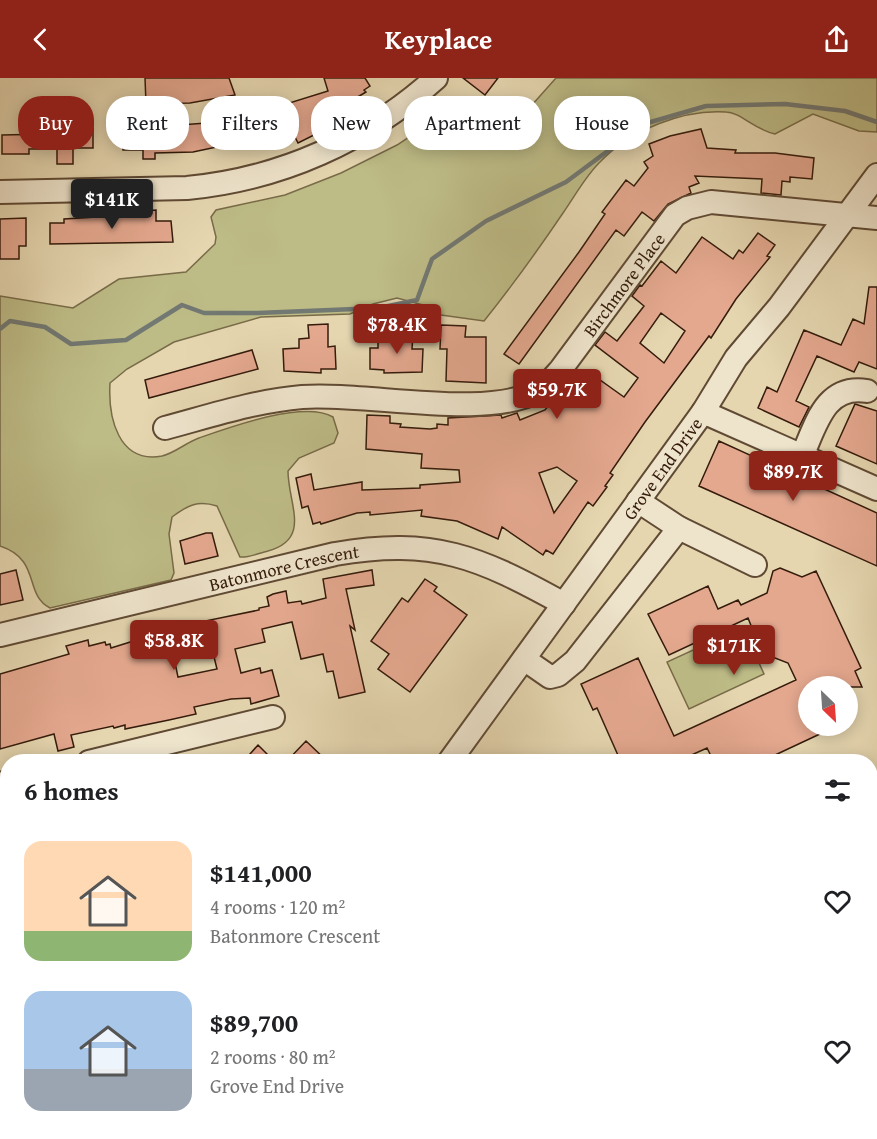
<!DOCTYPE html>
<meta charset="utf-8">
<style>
:root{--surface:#fff;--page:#f6f6f6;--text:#202124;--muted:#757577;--accent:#8f2418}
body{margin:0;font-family:"Gentium Book Plus",serif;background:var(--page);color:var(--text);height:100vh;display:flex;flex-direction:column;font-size:22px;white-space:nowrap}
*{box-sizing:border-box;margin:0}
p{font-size:20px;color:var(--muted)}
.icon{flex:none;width:33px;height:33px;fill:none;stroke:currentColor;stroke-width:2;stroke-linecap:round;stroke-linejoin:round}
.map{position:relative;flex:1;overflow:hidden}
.side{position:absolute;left:0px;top:676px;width:878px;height:386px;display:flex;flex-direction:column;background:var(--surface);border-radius:24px 24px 0 0;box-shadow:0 3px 15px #0003}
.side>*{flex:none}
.hud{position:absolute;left:18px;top:18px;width:842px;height:54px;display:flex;gap:12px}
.needle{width:39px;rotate:155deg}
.controls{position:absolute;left:798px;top:598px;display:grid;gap:12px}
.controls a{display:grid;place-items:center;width:60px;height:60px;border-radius:50%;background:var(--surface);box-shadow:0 3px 15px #0003;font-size:30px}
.price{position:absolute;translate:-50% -51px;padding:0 14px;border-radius:6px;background:var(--accent);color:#fff;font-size:20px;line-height:39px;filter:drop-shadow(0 2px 3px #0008)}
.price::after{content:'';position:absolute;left:50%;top:36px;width:18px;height:14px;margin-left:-9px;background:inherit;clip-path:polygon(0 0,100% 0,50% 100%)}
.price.on{background:#222;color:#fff}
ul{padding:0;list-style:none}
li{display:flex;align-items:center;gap:18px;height:150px;padding:0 24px}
li span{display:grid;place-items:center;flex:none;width:168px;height:120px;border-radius:18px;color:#555}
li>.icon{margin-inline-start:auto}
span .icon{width:72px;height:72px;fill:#fffc;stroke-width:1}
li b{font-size:26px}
h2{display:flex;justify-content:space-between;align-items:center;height:72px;padding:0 24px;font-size:26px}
.tag{padding:0 21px;border-radius:24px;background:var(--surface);box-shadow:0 3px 15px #0003;font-size:21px;line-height:54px}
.tag.on{background:var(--accent);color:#fff}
header{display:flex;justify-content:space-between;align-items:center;height:78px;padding:0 24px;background:var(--accent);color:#fff;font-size:27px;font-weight:700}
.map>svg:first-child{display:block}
.green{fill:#bdbb86;stroke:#786b48;stroke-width:1.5}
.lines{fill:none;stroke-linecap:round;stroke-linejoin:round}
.stream{stroke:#727872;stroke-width:4.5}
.building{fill:#e4a88f;stroke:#341b0b;stroke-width:1.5;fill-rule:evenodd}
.minor-casing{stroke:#604a34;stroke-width:26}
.minor{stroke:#eee4cc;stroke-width:22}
.labels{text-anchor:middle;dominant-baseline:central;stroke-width:6;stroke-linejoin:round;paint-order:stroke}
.street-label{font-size:18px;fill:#341b0b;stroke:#eee4cc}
</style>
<header><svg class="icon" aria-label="back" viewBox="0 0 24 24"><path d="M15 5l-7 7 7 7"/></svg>Keyplace<svg class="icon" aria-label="share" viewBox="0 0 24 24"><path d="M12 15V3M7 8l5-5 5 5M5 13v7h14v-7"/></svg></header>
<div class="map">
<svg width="877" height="1061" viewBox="0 0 877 1061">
<rect width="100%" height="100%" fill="#e5d6b0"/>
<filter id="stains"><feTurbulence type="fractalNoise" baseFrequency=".00333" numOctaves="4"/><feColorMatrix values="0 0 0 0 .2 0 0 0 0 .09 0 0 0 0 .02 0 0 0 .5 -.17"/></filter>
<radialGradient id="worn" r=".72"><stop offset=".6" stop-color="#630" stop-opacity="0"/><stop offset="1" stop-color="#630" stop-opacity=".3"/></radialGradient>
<path class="green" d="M556 0H877V54L859 53 813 36 775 56C755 52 740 34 726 34 683 31 631 52 601 83 586 97 575 118 563 135 538 172 512 208 484 243L441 237 423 227 397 220 373 226 350 236 261 239 174 264 127 291 110 305C108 339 118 386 162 378 175 375 187 364 199 360 230 349 304 322 333 339L338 355 334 365 299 380 288 393C288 426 312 461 268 473 259 475 249 480 240 479L217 428C198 422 188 427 172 439L169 456 174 495 171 502 50 530C23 516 42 482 0 468V218L73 230 119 201 186 194 215 166 216 159 211 139 216 132 285 117 341 95 397 67 454 29 467 32 499 57 507 55Z
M743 549 764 596 689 631 667 584Z
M141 1055V1054L404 1055 401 1061H89Z
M591 1055V1054L709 1055 706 1061H586Z"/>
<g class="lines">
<path class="stream" d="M0 251 10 243 45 249 71 266 126 262 182 227 204 235H258L379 230 417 222 432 181 486 143 566 104 644 46 706 28 785 26 845 33 877 44"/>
</g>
<path class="building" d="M145 0H229L235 17 190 25 146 26Z
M324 0H365L370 8 364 12 366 14 326 38 330 47 324 49 326 51 298 65 294 57 290 59 288 54 247 66 241 67 240 64 193 74 155 75V81H143V72H123L122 49H143V41H154V49L219 44V47L328 13Z
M463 0H498L485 17Z
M47 50H93V70H73V86H57V71H29V76H2V57L47 56Z
M701 51 707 70 736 72 735 75H775L814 80 812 101 790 99V104L782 103 781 117 761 115 762 101 695 98 699 105 689 109 691 115 668 126 654 143 642 134 624 158 616 152 519 286 504 276 579 174 605 136 602 134 626 102 634 108 648 90 644 84 653 78 649 66 670 58Z
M156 132V143H171L173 164 50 166V145H64V141L144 136V133Z
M26 140V168H19V181H0V141Z
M758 155 775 167 767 178 770 179 736 221 711 260 709 258 645 344 610 395 613 397 605 408 607 409 593 428 588 424 553 476 546 472 543 477 502 449 498 461 457 443 421 438 422 432 370 437V434L357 435 321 446 320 444 313 446 308 428 302 430 296 400 311 396 314 412 362 404V412L420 410V407L460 404 459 392 421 390 422 376 366 371 367 337 390 338V345L401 346 400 349 430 351 437 350V346L448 347V340L501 337 502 340 517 335 520 342 545 332 573 297 580 299 586 292 624 319 638 300 595 267 605 254 617 263 644 228 632 218 640 207 642 208 661 183 676 195 702 159 733 181 739 172 743 175ZM661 235 685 253 664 285 640 265ZM557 389 577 403 554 435 539 395Z
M869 209H877V291L859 284 854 294 817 278 796 323 809 329 799 349 758 330 767 309 777 314 804 252 841 267 853 241 864 246Z
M328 246V269L335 268 336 291H321V295L284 293 283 271 299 270V261L309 260 308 247Z
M441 247 466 248 465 259H486V305L446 303 447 271H440Z
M398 255 413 256 412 271H423L422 294 384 295V292L370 291V270H378V258L398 259Z
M252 272 258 291 149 320 145 302Z
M855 326 877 333V386L836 368Z
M719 363 877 435V488L699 408Z
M206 455H212L218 478 185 486 180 463Z
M780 490 802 499 816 493 861 590 855 593 862 609H808V648H837L760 684H714L707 670 676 684H621L597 630 593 632 581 606 638 580 674 658 796 602 788 585 762 575 748 540 669 577 648 536 708 508 718 531 738 522 741 527 767 515 773 493Z
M16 492 23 522 0 527V496Z
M372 492 374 507 346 511 355 552 350 548 365 614 339 620 333 593 327 594 323 576 301 581 292 544 262 551 265 564 235 571 241 595 260 590 261 595 272 592 279 618 251 626 250 620 231 621 194 629 196 636 169 642 125 651V647L114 650 113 648 71 657 74 669 58 673 54 656 0 671V596L69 576 66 568 88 562 89 568 105 564 106 567 110 566 111 570 156 556 157 559 164 557 170 581 174 580 178 599 217 591 211 567 196 570 191 549 205 545V543L259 532V530L269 528 267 519 273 516 286 513 288 525 301 523 302 526 326 520 323 501Z
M425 501 437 509 434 513 467 537 410 614 378 591 389 576 371 563 402 520 408 524Z
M306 663 328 684H286Z
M258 667 275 684H258L250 676Z"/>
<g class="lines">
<g class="minor-casing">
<g id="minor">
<path d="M0 114 187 110C281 101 366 63 436 0"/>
<path d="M703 334 877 411"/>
<path id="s1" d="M165 350C210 338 255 323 302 319 366 314 484 342 538 313 547 308 554 299 561 291L675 137 687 130 711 124 877 140"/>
<path d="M802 378C816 347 825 306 867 313"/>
<path d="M679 450 755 487"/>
<path id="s2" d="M0 557 335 476C434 459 479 479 564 526"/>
<path d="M524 581 550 599 558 597 575 583 679 450 638 423"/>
<path d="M89 684 273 639"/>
<path id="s3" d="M449 684 703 334 736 280 779 229 877 97"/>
<path d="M0 706 8 704"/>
<path d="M870 830 877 819"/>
<path d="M0 836 8 833"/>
<path d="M870 1004 877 1007"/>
<path d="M0 1011 8 1010"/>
<path d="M777 1054 789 1061"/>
<path d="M418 1061 421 1054"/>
</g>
</g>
<use href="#minor" class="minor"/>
</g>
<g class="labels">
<g class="street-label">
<text stroke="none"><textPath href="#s1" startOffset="516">Birchmore Place</textPath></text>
<text stroke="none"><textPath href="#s3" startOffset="363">Grove End Drive</textPath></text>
<text stroke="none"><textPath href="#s2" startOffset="292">Batonmore Crescent</textPath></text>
</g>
</g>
<rect width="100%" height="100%" filter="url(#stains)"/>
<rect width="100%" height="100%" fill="url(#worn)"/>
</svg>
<div class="controls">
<a><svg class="needle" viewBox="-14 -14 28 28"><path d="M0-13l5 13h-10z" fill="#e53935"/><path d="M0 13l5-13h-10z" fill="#757577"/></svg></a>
</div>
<b class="price on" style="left:112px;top:152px">$141K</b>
<b class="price" style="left:397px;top:277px">$78.4K</b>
<b class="price" style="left:557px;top:342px">$59.7K</b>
<b class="price" style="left:793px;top:424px">$89.7K</b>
<b class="price" style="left:174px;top:593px">$58.8K</b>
<b class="price" style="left:734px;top:598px">$171K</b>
<div class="hud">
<a class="tag on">Buy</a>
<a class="tag">Rent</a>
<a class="tag">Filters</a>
<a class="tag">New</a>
<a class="tag">Apartment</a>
<a class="tag">House</a>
</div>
<section class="side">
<h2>6 homes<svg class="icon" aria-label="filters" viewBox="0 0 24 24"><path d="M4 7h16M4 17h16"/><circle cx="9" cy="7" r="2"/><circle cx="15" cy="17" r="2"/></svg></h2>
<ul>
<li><span style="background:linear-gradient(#ffd9b3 75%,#8fb573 0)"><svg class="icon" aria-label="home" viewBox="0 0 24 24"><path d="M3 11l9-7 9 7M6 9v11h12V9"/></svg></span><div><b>$141,000</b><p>4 rooms · 120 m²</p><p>Batonmore Crescent</p></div><svg class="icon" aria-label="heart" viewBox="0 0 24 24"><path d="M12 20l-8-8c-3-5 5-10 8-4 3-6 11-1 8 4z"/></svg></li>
<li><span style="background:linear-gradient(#a9c7e8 65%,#9aa5b1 0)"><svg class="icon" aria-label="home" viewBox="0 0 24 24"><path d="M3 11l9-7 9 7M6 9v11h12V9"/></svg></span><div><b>$89,700</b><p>2 rooms · 80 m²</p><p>Grove End Drive</p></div><svg class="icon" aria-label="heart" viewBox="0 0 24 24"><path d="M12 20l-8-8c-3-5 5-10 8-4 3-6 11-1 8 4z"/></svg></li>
</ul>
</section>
</div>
